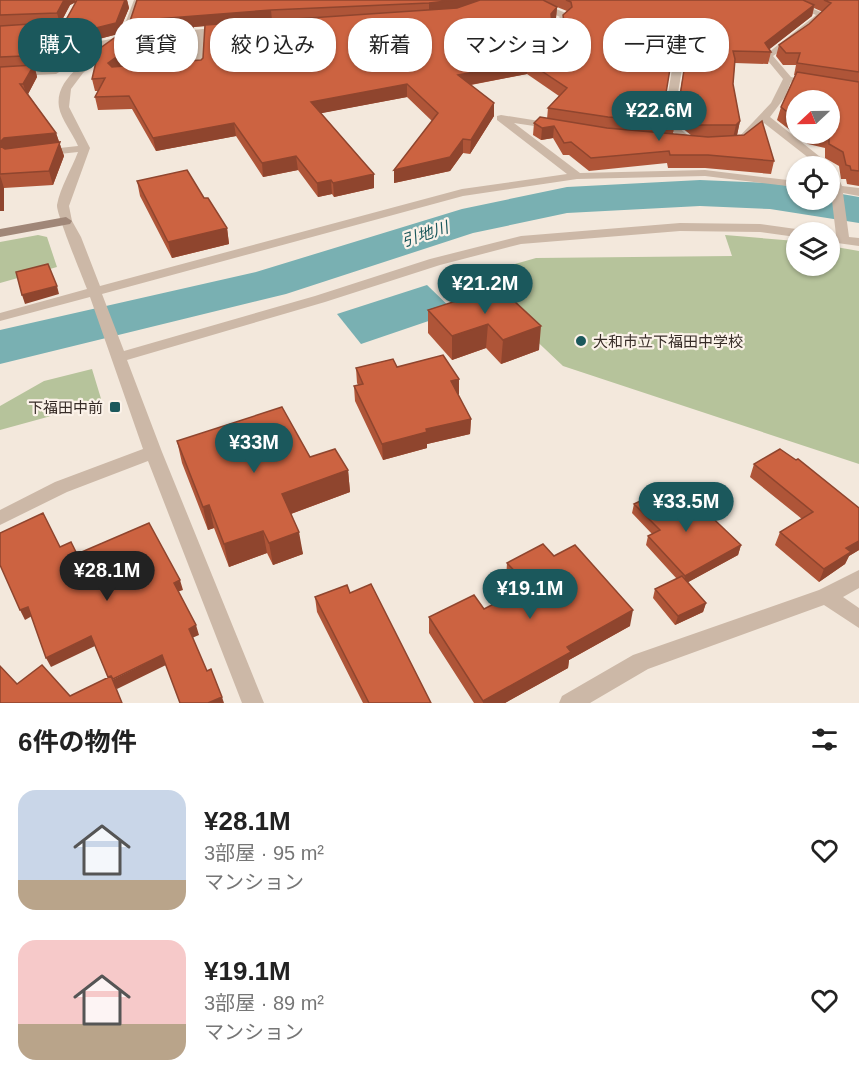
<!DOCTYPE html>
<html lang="ja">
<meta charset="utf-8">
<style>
:root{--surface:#fff;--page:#f2f2f2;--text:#222;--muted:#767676;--accent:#1b585c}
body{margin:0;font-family:Arial,"Noto Sans JP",sans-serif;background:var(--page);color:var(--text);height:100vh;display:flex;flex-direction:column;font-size:22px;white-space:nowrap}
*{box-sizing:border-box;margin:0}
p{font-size:20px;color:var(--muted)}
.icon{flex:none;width:33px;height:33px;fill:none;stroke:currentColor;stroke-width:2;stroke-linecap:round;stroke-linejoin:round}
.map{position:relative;height:703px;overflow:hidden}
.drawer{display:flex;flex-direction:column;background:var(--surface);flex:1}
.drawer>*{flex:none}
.top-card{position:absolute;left:18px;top:18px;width:824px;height:54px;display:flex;gap:12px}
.needle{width:39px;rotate:248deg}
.fabs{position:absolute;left:786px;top:90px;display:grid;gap:12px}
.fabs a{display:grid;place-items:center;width:54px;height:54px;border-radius:50%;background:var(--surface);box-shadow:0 2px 4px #0004;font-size:30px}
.price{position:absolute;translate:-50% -51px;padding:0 14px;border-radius:21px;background:var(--accent);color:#fff;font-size:20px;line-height:39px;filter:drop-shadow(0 2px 3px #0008)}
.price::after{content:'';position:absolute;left:50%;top:36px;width:18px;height:14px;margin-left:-9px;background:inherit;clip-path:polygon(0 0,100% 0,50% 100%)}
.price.selected{background:#222;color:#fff}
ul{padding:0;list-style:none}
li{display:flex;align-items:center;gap:18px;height:150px;padding:0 18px}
li span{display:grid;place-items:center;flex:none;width:168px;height:120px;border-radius:18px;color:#555}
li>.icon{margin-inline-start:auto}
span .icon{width:72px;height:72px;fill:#fffc;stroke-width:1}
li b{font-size:26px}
h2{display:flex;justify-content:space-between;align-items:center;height:72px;padding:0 18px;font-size:26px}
.chip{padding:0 21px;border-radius:24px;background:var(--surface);box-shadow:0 2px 4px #0004;font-size:21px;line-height:54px}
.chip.selected{background:var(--accent);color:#fff}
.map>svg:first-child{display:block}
.green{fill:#b6c39b}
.water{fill:#79b0b2}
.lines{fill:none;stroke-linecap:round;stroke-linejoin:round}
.river{fill:#79b0b2;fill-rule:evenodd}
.street{fill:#ccb8a7;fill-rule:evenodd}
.secondary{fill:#a08778;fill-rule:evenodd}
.wall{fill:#af5538;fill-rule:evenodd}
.shaded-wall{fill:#8f452e}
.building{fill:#cc6341;stroke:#8f452e;stroke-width:1.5}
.poi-dot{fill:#1b585c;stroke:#fbf2e9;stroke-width:2}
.labels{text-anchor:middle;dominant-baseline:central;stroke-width:4.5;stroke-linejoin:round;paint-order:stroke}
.poi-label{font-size:15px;fill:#382d28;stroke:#fbf2e9;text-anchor:start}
.water-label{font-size:16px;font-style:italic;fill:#1b585c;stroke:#fbf2e9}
</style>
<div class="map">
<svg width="859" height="703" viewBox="0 0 859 703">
<rect width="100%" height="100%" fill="#f3e8dc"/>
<path class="green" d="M38 235 47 237 57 267 0 283V242Z
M725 235 796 241V266H830V246L859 251V464L563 366 469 277 536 258 732 256Z
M92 369 102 402 0 430V406L44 381Z"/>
<path class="water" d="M427 285 455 312 361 344 337 314Z"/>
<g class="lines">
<path class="river" d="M700 180 770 183 796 187V200H830V192L859 197V223L770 209 700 206 567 213 473 233 286 294 0 364V330L256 272 462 209 567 187Z"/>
<path class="street" d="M134 0H142L127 40 83 73 71 89 69 107 90 148 69 206 72 221 81 237 100 286 462 189 567 174 497 120V116L501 115 558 124V128L554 129 514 123 580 173 705 170 796 181V187L705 176 577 179 463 196 102 294 124 351 315 296 430 259 521 236 680 223 760 224 796 229 802 232H796V237L760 232 680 231 521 244 440 265 325 302 127 360 162 452 264 703H242L148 461 67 492 0 525V510L55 482 143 449 90 297 0 321V313L87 289C82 276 56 213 57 205 60 188 72 168 78 152L41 156 36 153 41 150 78 146C73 134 61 119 59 107 54 78 92 57 111 43L102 46 56 74 0 77V71L51 69 96 42 120 37Z
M524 0H535L568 14 569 16 560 25 561 34 570 39V43H564L553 35 552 25 560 17Z
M780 0H791L826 14 805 34 773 56 791 77 817 83 812 86 791 82 785 97 770 117 834 168 842 186 859 188V196L843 193 849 237 859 238V246L830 242V234L836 235 831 192 830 191V166H819L764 123 745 142 741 143 736 140 771 103 783 79 764 56 816 15Z
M225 27 228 28V32L205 34 203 70 187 71V67L195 66 197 35 174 37 171 36V32Z
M677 66 682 69 673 123 695 141V145L691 146 663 124 672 69Z
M859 570V588L843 597 859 608V628L824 605 648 669 590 703H559L562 696 633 655 819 590Z"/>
<path class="secondary" d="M66 217 72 221 70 224 0 237V229Z"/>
</g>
<path class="wall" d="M0 0H127L129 8 118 34 95 40 67 57H57L50 67 35 68 37 77 28 94 56 133 64 156 53 185 4 188V211H0ZM76 2 67 18 61 22 70 5Z
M137 0H859V186L847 184 846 179H841L839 166 825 158V148L808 144 777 120 781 107 795 75H794L796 65H783L776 56 779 45 809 24 823 12 814 8 812 16 769 49 771 52 768 64 735 63 733 84 740 121 737 135 735 136 774 161 771 174 705 168H668L667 163 589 171 569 155H563L553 138 541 140 533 135 534 123 547 119 548 108 559 96 527 74 471 85 494 116 470 154 463 153 450 171 394 183V170L432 121 407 97 321 113 374 174V188L334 197 332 194 318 197 298 170 263 177 236 136 156 151 132 109 98 110 95 97 98 91H95L92 79 132 30 130 21ZM557 7 567 11 563 15 562 26 563 33 552 24 556 18ZM205 26 203 58 201 60 193 61 195 37 193 27ZM678 64 684 69 675 122 692 136 673 134 675 122 663 111 670 69ZM796 100 830 134H796Z
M137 181 204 198 227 228 229 244 172 258 140 196Z
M499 287 539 350 501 364 486 348 452 360 428 333V310Z
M397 367 459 394H458L471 419 470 434 427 444V448L383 460 355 401 354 386 358 385 357 383 356 368Z
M177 441 310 457 348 470 350 492 291 514 303 554 273 565 267 553 229 567 214 528 208 530 182 463Z
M754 464 859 508V550L849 556 845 564 819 582 775 545 780 532 802 519 750 477Z
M634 504 688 512 741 545 738 555 688 582 706 603 703 612 675 625 653 598 655 589 677 579 646 545 648 536 652 534 632 513Z
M554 556 630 626 569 660 568 668 505 703H474L429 633V617L484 609 518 592 506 579 507 563Z
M350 593 431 703H363L317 612 315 597Z"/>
<path class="shaded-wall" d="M64 0H75L76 2 70 5 60 24 57 13Z
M125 0H127L129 8 118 34 95 40 67 57 64 45Z
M455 0H485L455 11 429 14V3Z
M814 5 812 16 766 52 765 43Z
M557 7 556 18 550 25 551 14Z
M271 10 272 21 193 27 195 37 193 64 111 75 108 63 132 32 130 21Z
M54 45 57 57 50 67 47 55Z
M680 52 678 64 670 69 672 57Z
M528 62 527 74 458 87V75Z
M34 65 37 77 27 96 23 84Z
M407 84V97L312 115 311 102Z
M494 103V116L470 154 471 140Z
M740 121 737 135 733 138 736 125Z
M234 123 236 136 156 151 153 138Z
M554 126 553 138 541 140 542 128Z
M56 133 64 156 53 185 49 171 0 155V142L4 138Z
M463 139V153L450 171 394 183V170Z
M296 156 298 170 263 177 262 163Z
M374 174V188L334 197 333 183Z
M0 175 4 188V211H0Z
M331 180 332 194 318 197 317 183Z
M227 228 229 244 172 258 168 242Z
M57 286 59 294 25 304 22 295Z
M488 324 486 348 452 360V336Z
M541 326 539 350 501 364 503 340Z
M459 379V394L450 396 451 381Z
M471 419 470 434 427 444V448L383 460 382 444 426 429Z
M348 470 350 492 285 516 282 494Z
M209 505 214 528 208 530 203 507Z
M263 531 267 553 229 567 224 544Z
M299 532 303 554 273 565 269 543Z
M859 541V550L849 556 845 564 819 582 824 569 846 548Z
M741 545 738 555 683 585 685 576Z
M180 580 183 590 177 592 174 583Z
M706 603 703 612 675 625 678 616Z
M28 607 32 616 25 620 20 610Z
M633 610 630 626 569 660 568 668 505 703H483V701L567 647Z
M196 625 199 635 192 638 189 629Z
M91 636 95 646 51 667 46 658Z
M162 655 166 665 117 689 110 681Z
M222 697 224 703H208Z"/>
<path class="building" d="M0 0H64L57 13 0 15Z
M77 0H125L116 23 92 29 64 45H54L47 55 0 57V26L61 22 67 18Z
M137 0H455L429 3 271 10 130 21Z
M480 0H543L557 7 551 14 552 24 564 33H573V28L564 21 563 15 572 7 571 2 566 0H803L814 5 765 43 771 52 733 51 735 59 733 84 740 121 736 125H697L678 109 686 57 680 52 672 57 663 111 675 122 608 117 548 108 567 88 528 62 458 75 494 103 471 140 463 139 450 157 394 170 438 113 407 84 311 102 374 174 333 183 331 180 317 183 296 156 262 163 234 123 153 138 129 96 95 97 105 78 92 79 99 49 124 31 193 26 191 52 115 58 108 63 112 67 201 60 203 58 205 25 457 8Z
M824 0H859V72L797 63 800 53H786L779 45 809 24 831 3Z
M34 65 23 84H20L56 133 4 138 0 142V67Z
M797 72 859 82V171L851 170 850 166 846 165 843 152 829 144V134H825H830V100H796V119L781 107Z
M540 117 607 128 708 137 744 135 762 121 774 161 708 155H670L669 151 591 158 571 142 564 143 554 126 542 128 534 123Z
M60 142 49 171 0 174V146L5 149Z
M187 170 204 198H208L227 228 168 242 137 181Z
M48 264 57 286 22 295 16 272Z
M499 287 541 326 503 340 488 324 452 336 428 310Z
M443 355 459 379 451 381 471 419 426 429 427 432 382 444 354 386 363 384 356 368 393 359 397 367Z
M282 407 310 457 335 449 348 470 282 494 299 532 269 543 263 531 224 544 209 505 203 507 177 441Z
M780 449 796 460 798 459 859 508V541L846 548 851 552 824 569 780 532 813 512 754 464Z
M665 489 688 512 700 506 741 545 685 576 648 536 660 530 634 504Z
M43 513 60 547 71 542 77 554 149 523 180 580 174 583 196 625 189 629 207 671 211 669 222 697 208 703H180L162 655 113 679 111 676 108 677 91 636 46 658 28 607 20 610 0 565V533Z
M543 544 554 556 575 545 633 610 567 647 571 652 483 701 429 617 474 595 484 609 529 586 507 563Z
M682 576 706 603 678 616 655 589Z
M371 584 431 703H369L315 597 347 585 350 593Z
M42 665 70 696 111 676 122 703H0V666L17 684Z"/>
<g class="poi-dot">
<circle cx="581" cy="341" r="6"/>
<rect x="109" y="401" width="12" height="12" rx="3"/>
</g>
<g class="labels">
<g class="poi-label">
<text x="593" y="341">大和市立下福田中学校</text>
<text x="103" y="407" text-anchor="end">下福田中前</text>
</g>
<g class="water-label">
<text transform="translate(425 234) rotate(-18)">引地川</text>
</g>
</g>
</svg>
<div class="fabs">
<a><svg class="needle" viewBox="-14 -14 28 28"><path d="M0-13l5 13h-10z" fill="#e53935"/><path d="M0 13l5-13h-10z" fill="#767676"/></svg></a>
<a><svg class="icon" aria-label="locate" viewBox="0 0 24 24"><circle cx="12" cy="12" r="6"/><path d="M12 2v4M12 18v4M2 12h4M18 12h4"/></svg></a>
<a><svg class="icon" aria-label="layers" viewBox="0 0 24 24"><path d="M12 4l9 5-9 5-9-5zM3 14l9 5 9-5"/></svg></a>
</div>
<b class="price" style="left:659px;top:142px">¥22.6M</b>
<b class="price" style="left:485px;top:315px">¥21.2M</b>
<b class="price" style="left:254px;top:474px">¥33M</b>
<b class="price" style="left:686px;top:533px">¥33.5M</b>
<b class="price selected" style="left:107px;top:602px">¥28.1M</b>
<b class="price" style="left:530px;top:620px">¥19.1M</b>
<div class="top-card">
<a class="chip selected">購入</a>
<a class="chip">賃貸</a>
<a class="chip">絞り込み</a>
<a class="chip">新着</a>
<a class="chip">マンション</a>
<a class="chip">一戸建て</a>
</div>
</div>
<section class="drawer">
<h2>6件の物件<svg class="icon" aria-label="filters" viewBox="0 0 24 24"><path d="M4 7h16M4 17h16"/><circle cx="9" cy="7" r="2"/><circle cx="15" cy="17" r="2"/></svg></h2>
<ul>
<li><span style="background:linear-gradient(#c9d6e8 75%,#b9a48a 0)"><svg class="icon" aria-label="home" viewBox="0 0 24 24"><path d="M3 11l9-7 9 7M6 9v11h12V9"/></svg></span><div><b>¥28.1M</b><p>3部屋 · 95 m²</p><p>マンション</p></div><svg class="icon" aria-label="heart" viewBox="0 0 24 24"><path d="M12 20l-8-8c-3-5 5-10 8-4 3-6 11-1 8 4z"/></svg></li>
<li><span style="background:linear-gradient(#f6c9c9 70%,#b9a48a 0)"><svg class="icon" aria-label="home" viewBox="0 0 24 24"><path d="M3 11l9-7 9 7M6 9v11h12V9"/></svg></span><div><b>¥19.1M</b><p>3部屋 · 89 m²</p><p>マンション</p></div><svg class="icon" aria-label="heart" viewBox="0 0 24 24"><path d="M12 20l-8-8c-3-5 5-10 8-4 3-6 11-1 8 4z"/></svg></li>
</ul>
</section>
